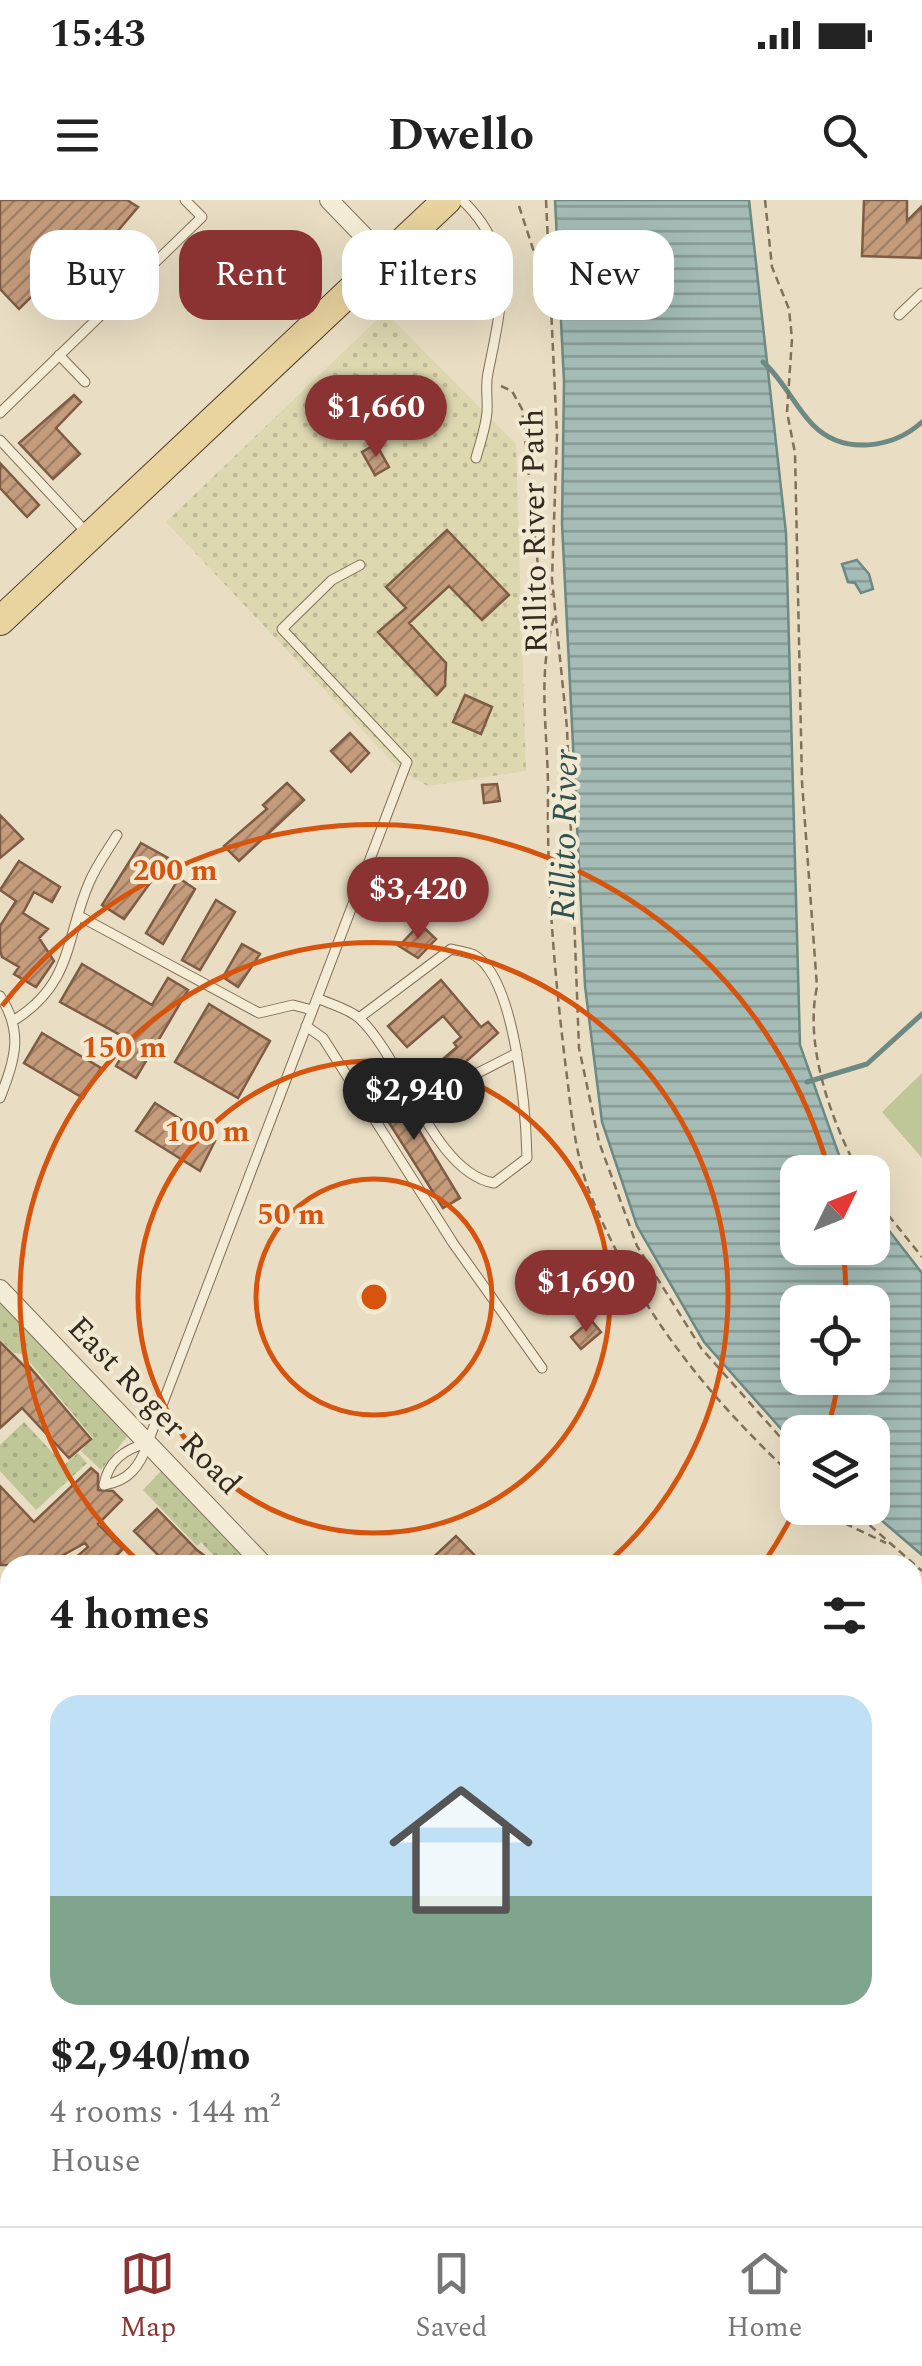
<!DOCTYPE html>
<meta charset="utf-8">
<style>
:root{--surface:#fff;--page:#f6f6f6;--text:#222;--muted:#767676;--line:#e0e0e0;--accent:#8a3332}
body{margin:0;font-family:Spectral,serif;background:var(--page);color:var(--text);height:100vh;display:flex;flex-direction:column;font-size:38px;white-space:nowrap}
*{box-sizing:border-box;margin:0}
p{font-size:32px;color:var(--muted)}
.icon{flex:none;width:55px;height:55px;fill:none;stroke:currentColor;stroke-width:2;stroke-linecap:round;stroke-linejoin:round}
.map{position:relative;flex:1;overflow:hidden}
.details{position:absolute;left:0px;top:1355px;width:922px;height:672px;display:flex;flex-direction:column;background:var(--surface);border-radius:30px 30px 0 0;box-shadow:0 10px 40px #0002}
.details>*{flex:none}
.guide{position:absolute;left:30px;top:30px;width:862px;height:90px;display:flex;gap:20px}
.needle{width:65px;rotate:47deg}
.buttons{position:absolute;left:780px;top:955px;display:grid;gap:20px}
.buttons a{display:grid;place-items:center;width:110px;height:110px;border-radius:20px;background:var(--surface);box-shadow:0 10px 40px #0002;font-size:50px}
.price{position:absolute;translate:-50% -85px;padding:0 22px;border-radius:35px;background:var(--accent);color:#fff;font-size:32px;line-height:65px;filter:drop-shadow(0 2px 5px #0008)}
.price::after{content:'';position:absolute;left:50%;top:60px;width:30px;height:22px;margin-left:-15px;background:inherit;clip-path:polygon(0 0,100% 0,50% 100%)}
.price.selected{background:#222;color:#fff}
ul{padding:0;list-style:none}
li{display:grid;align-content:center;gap:20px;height:530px;padding:0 50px}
li span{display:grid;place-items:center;height:310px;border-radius:30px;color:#555}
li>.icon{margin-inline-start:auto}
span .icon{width:180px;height:180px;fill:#fffc;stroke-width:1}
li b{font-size:42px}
h2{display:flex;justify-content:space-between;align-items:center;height:120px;padding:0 50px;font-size:42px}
.pill{padding:0 35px;border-radius:30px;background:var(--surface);box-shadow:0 10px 40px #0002;font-size:35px;line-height:90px}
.pill.selected{background:var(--accent);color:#fff}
.status{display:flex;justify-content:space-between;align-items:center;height:70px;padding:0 50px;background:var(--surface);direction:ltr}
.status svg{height:28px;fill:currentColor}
header{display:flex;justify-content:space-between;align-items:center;height:130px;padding:0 50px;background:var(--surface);font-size:45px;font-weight:700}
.tab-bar{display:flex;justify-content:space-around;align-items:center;height:140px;border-top:2px solid var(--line);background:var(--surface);font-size:28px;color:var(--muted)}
.tab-bar a{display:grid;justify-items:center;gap:5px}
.tab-bar .selected{color:var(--accent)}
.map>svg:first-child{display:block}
.farmland{fill:url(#farmland-dots)}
.grass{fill:url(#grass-dots)}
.pitch{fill:#bfc698}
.water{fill:url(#water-rules);stroke:#6d8983;stroke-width:2.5;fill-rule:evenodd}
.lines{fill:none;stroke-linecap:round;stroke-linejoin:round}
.stream{stroke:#6d8983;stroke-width:5}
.building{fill:url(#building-hatch);stroke:#7e5c44;stroke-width:2.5}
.service-casing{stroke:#81705c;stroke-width:11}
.minor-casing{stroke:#81705c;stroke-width:20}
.primary-casing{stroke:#4f3f2f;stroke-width:30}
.path{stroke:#81705c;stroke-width:2.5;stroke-dasharray:8 5;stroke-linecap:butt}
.service{stroke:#f5ecd5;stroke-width:9}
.minor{stroke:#f5ecd5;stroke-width:18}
.primary{stroke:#e9d39e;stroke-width:28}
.ring{fill:none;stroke:#d6540e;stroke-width:5}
.labels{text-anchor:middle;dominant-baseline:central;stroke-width:8;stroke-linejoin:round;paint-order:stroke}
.street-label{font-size:32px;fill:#33291e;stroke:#f1e9d2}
.water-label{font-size:35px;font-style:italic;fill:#2f5150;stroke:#f1e9d2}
.centre{fill:#d6540e;stroke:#f1e9d2;stroke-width:5}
.ring-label{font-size:30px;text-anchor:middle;font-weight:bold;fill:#d6540e;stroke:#f1e9d2;stroke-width:8;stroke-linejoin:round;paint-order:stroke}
</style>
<div class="status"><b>15:43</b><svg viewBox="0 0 49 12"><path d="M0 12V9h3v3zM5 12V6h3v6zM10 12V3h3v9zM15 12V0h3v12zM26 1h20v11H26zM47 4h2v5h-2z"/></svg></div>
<header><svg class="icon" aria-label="menu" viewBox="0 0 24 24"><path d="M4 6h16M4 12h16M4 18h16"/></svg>Dwello<svg class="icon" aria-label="search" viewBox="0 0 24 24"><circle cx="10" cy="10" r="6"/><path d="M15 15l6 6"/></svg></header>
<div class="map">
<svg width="922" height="2026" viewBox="0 0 922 2026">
<defs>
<pattern id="farmland-dots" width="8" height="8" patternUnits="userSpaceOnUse" patternTransform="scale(2.5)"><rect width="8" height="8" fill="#ded8b1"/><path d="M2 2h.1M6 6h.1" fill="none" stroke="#bfb998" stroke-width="1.8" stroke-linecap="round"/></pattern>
<pattern id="grass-dots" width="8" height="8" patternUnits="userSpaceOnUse" patternTransform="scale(2.5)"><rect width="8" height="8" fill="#bfc698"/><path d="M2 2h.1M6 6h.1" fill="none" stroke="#a5aa83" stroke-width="1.8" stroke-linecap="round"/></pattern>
<pattern id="water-rules" width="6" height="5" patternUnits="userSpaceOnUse" patternTransform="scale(2.5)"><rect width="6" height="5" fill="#a5bcb6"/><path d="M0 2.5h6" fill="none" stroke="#879993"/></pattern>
<pattern id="building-hatch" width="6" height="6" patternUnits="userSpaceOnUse" patternTransform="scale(2.5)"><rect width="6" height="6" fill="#c49c7c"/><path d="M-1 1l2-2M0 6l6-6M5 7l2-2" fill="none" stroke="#a07f65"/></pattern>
</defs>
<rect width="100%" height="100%" fill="#e9dec3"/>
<path class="farmland" d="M385 112 516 244 526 571 428 586 400 570 166 322Z"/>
<path class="grass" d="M0 1099 128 1235 101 1270 81 1251 93 1238 23 1154 14 1153 0 1139Z
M24 1222 64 1265 78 1253 87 1263 36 1310 0 1271V1245Z
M163 1269 251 1365H223L201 1342 197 1346 143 1290Z"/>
<path class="pitch" d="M922 873V958L882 912Z"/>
<path class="water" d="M555 0H749L786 333 800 845 845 972H798V1048H872L873 1010 922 1073V1355L867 1308H872V1232H798L797 1247 704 1142 637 1026 602 922 585 786 562 324 564 182ZM798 1102H872V1178H798Z
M857 360 869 374 873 389 861 393 855 383 848 382 842 364Z"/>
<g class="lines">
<path class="stream" d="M763 162C783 179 794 206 813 225 844 256 893 248 922 222
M807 882 867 864 922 814
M912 1459 922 1449
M614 2018 626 2026
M308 2026 317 2018"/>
</g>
<path class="building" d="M0 0H127L138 7 116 33 90 49 85 44 19 109 0 89Z
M864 0H907V21L922 6V58L862 56Z
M358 176 413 191 403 200 355 188Z
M74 195 81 202 56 228 80 254 53 279 19 243Z
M376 244 389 267 375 275 362 252Z
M0 263 39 305 27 317 0 288Z
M447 330 509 395 482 420 449 386 409 423 446 463 445 486 437 495 378 432 406 408 386 387Z
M465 495 492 507 481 534 453 522Z
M350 533 369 553 351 572 331 551Z
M287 583 304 600 239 661 224 646 267 609 263 605Z
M497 584 500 601 484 603 482 585Z
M0 615 23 639 0 658Z
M141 643 168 658 124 719 102 705Z
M19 661 60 687 52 702 34 692 23 713 48 729 39 738 54 761 36 787 14 774 19 767 2 757 0 750V726L16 701 0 690Z
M179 678 195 689 163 744 146 733Z
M216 700 235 712 200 770 182 760Z
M420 724 436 739 418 758 399 746Z
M242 744 260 754 238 787 223 777Z
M82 764 152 805 168 778 188 790 136 878 116 866 131 841 60 802Z
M441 780 481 827 488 822 498 833 462 865 465 870 439 884 429 871 457 847 454 843 461 837 443 816 407 847 388 826Z
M209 804 270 841 238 898 175 862Z
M42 833 101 868 83 898 24 863Z
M388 879 460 998 443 1008 369 891Z
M473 884 479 894 457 907 451 896Z
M155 903 215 941 200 971 136 931Z
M591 1120 601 1132 581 1149 571 1137Z
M0 1142 25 1167 28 1165 91 1239 69 1258 22 1208 0 1228Z
M91 1268 98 1274V1290L113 1291 122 1300 98 1324 123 1349 107 1365H67L88 1347 85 1343 45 1365H0V1286L34 1322Z
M157 1309 197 1350 217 1365H168L134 1331Z
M456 1336 484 1365H425Z"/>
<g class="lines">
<g class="service-casing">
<path id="service" d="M462 0C518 53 501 106 488 173 485 186 488 199 487 212 486 227 480 243 476 258
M899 115 922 93
M59 155 85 182
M0 213 202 17 185 0
M0 240 87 333
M81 717 259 813 293 805 312 810
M0 796C24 832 15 859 0 898
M317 798C330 804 349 809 359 818 402 857 434 973 494 983L527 958C526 914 516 778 474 755 468 752 458 751 451 749L359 818
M16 819C73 783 66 736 89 683 96 666 108 650 117 635
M306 826 323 838 453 1043 542 1168
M417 904 517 853
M148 1242 407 562 282 429 332 380 360 365
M148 1243C140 1266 129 1281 104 1285 108 1261 124 1249 148 1243Z
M912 1980 922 1989"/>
</g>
<g class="minor-casing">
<path id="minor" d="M329 0 385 58
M0 1089 264 1365
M0 1732 10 1723"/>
</g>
<g class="primary-casing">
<path id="primary" d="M0 421 447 0"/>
</g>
<path class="path" d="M546 0 557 235 552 379 567 528 579 848 599 942 637 1046 701 1148 798 1257
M765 0 772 67 789 109 792 139 787 212 795 253 802 582 817 787C804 845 831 921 859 972
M519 6 534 52 546 62
M501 186 512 191 522 209 538 366 552 395
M554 418C536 477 549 538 548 598 547 695 556 790 568 885 572 921 577 961 591 996 639 1112 707 1196 798 1281
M872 995 922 1057
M824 1308 844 1323 886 1343
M850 1308 922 1371
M912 1468 922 1472
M365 2026 374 2018"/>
<use href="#service" class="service"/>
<use href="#minor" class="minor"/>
<use href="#primary" class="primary"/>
</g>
<g class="ring">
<circle cx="374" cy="1097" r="118"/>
<circle cx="374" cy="1097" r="236"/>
<path d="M142 1364A354 354 0 1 1 606 1364"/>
<path d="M839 1179A472 472 0 0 1 827 1231M796 1308A472 472 0 0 1 763 1364M2 806A472 472 0 0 1 829 971M843 1048A472 472 0 0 1 846 1101"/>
</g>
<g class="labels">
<g class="street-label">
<text transform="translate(535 331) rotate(-91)">Rillito River Path</text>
<text transform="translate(154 1206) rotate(46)">East Roger Road</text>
</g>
<g class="water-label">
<text transform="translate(565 635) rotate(-89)">Rillito River</text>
</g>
</g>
<circle cx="374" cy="1097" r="15" class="centre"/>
<g class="ring-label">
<text x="175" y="680">200 m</text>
<text x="124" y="857">150 m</text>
<text x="207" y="941">100 m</text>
<text x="291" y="1024">50 m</text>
</g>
</svg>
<div class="buttons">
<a><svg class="needle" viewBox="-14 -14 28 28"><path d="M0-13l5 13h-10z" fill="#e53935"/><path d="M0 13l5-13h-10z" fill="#767676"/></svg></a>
<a><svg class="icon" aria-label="locate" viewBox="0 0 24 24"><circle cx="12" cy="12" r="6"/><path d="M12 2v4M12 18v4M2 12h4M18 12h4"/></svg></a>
<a><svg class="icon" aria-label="layers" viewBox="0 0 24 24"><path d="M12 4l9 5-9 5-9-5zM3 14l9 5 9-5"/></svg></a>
</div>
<b class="price" style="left:376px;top:260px">$1,660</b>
<b class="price" style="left:418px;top:742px">$3,420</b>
<b class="price selected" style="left:414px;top:943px">$2,940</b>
<b class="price" style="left:586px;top:1135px">$1,690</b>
<div class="guide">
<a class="pill">Buy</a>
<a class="pill selected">Rent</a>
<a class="pill">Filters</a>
<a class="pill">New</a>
</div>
<section class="details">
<h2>4 homes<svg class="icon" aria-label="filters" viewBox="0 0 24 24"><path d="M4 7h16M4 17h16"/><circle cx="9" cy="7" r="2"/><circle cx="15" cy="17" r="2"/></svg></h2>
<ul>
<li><span style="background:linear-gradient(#bfe0f5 65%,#7fa58c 0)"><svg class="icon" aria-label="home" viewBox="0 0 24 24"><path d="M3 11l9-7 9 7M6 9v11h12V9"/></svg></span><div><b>$2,940/mo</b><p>4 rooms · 144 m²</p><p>House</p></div></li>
</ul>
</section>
</div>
<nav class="tab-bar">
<a class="selected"><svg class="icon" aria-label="map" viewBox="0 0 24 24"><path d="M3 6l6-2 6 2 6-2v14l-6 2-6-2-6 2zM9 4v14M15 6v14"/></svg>Map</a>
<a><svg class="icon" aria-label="saved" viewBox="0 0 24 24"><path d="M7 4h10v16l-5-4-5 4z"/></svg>Saved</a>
<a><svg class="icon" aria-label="home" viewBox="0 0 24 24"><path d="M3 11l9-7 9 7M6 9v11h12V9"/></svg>Home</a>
</nav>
